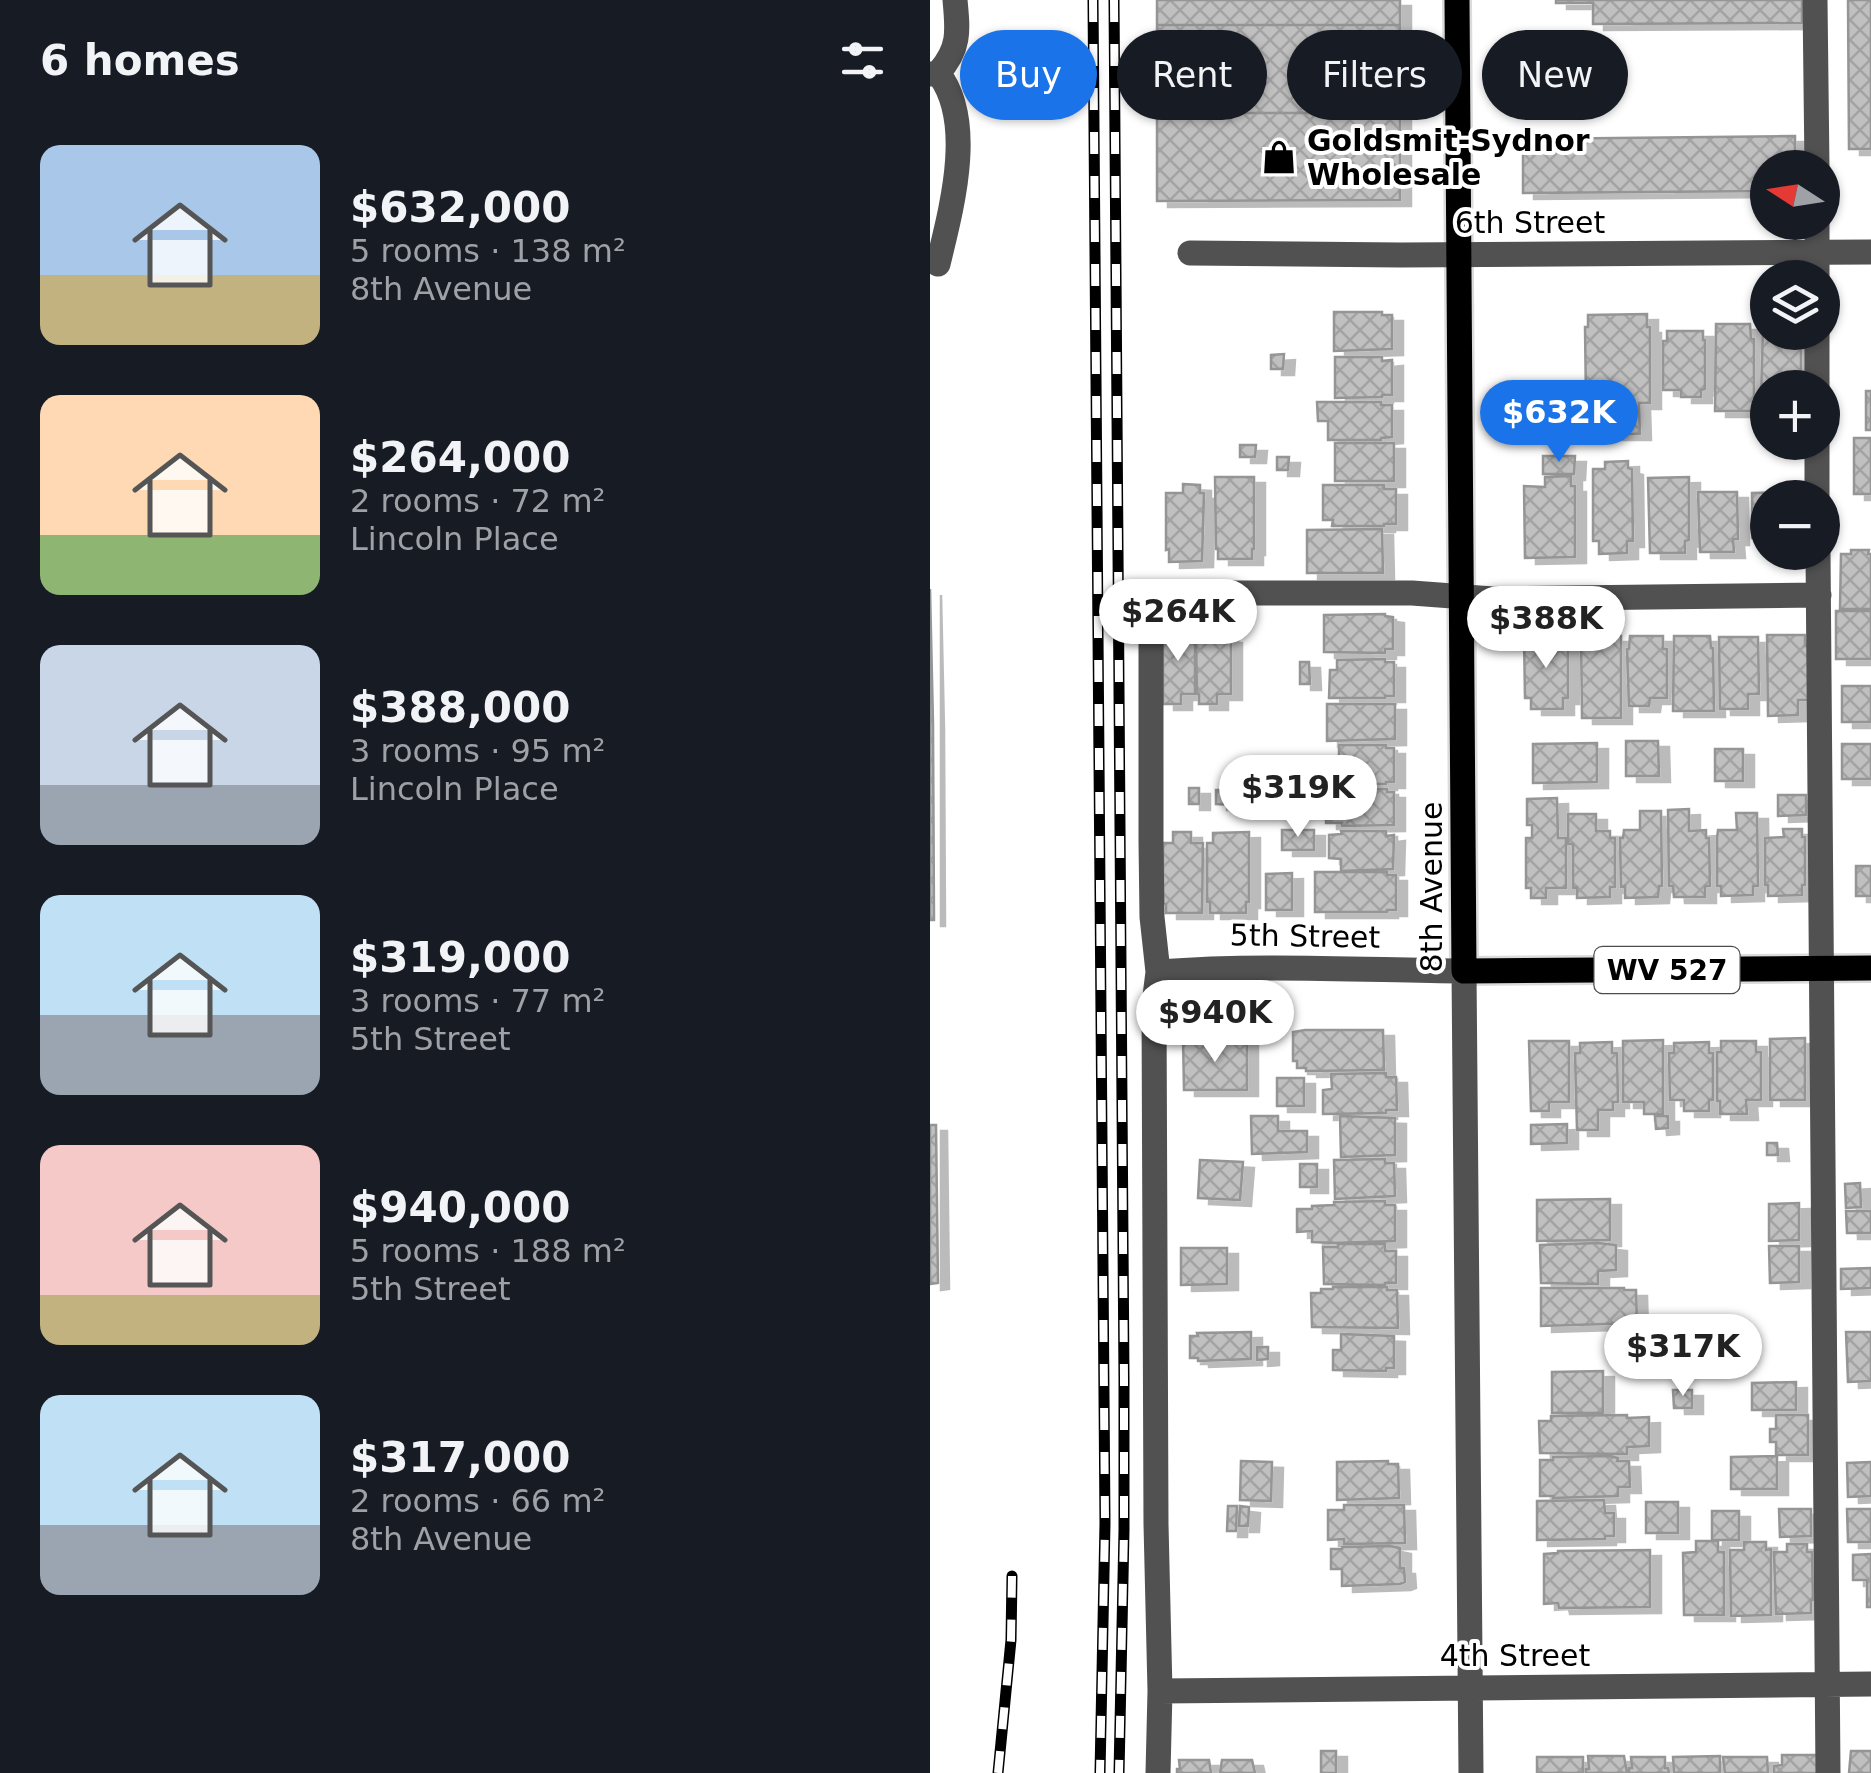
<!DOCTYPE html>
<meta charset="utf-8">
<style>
:root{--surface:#171b24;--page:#242831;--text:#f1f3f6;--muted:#9ea1a6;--accent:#1a73e8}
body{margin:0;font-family:"DejaVu Sans",sans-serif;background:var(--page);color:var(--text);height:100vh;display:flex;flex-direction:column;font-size:38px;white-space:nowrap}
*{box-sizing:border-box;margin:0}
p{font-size:32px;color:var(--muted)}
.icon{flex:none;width:55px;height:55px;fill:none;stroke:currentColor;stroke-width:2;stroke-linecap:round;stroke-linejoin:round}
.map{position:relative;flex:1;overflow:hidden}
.panel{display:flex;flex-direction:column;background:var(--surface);width:930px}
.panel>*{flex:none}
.top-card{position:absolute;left:30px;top:30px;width:760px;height:90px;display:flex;gap:20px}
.needle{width:65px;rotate:282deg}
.buttons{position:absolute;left:820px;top:150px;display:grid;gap:20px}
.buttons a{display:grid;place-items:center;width:90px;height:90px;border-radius:50%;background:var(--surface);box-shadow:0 2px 8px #0004;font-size:50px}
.price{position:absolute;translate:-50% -85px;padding:0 22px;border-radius:35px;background:#fff;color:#222;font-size:32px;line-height:65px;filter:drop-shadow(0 2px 5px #0008)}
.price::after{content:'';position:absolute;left:50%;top:60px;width:30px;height:22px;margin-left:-15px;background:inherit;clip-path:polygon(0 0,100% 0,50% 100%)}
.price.current{background:var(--accent);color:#fff}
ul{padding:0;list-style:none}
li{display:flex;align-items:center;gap:30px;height:250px;padding:0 40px}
li span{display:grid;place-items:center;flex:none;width:280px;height:200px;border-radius:20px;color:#555}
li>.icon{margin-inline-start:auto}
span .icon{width:120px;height:120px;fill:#fffc;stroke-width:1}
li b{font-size:42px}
h2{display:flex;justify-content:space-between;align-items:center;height:120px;padding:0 40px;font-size:42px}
.pill{padding:0 35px;border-radius:45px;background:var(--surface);box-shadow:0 2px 8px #0004;font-size:35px;line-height:90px}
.pill.current{background:var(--accent);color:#fff}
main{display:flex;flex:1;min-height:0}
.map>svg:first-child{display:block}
.building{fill:url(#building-cross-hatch);stroke:#959595;stroke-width:2.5;filter:url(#shadow)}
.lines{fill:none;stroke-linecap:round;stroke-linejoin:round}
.major-casing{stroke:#dbdbdb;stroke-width:30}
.minor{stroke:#515151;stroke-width:25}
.major{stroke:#000;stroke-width:25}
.rail-casing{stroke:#000;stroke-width:11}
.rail{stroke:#fff;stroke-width:8;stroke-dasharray:22;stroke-linecap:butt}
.labels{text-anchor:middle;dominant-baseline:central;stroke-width:8;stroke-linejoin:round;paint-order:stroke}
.shield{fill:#fff;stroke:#4c4c4c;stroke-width:2.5}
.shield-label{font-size:28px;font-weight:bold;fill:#000}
.poi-label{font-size:30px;font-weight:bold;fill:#000;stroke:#fff;text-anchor:start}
.street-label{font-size:30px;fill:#000;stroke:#fff}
</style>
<main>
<section class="panel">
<h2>6 homes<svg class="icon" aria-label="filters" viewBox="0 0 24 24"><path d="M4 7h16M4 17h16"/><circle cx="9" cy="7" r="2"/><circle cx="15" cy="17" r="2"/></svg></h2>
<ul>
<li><span style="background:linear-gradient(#a9c7e8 65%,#c2b280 0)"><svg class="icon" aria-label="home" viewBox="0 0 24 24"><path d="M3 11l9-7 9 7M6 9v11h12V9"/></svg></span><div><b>$632,000</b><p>5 rooms · 138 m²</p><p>8th Avenue</p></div></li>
<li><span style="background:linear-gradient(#ffd9b3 70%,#8fb573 0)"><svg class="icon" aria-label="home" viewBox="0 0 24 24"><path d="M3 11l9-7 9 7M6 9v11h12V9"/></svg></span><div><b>$264,000</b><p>2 rooms · 72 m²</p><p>Lincoln Place</p></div></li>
<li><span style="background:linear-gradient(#c9d6e8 70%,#9aa5b1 0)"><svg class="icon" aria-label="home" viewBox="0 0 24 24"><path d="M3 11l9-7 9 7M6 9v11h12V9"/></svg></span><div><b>$388,000</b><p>3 rooms · 95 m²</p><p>Lincoln Place</p></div></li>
<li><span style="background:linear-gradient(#bfe0f5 60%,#9aa5b1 0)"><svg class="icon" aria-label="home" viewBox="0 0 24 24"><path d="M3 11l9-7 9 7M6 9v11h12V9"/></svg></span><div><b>$319,000</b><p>3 rooms · 77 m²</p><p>5th Street</p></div></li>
<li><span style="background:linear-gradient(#f6c9c9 75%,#c2b280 0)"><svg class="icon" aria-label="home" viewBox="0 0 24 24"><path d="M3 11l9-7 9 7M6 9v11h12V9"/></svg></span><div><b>$940,000</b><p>5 rooms · 188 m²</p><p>5th Street</p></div></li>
<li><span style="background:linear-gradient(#bfe0f5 65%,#9aa5b1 0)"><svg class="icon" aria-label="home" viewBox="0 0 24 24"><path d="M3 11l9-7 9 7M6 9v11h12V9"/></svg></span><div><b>$317,000</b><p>2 rooms · 66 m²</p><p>8th Avenue</p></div></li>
</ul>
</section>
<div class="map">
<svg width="941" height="1773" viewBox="0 0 941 1773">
<defs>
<pattern id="building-cross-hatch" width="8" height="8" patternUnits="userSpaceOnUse" patternTransform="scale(2.5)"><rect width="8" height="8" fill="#c0c0c0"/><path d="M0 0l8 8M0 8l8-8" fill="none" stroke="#a3a3a3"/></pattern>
<filter id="shadow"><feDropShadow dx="11" dy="6" stdDeviation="0" flood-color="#0004"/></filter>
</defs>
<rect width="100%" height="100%" fill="#fff"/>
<path class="building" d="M227 0H470V25H227Z
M626 0H872V23L663 24V3H626Z
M918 0H941V149H919Z
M227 25H470V113H227Z
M227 113H470V200L227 201Z
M865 136V168H838V191L593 193V139Z
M404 312H452V315H462V349L404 351Z
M717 314V327H720V403H709L710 434H679V403H656L655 327H658V315Z
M786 324H820L821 339H824V411H785Z
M833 325H838V332H866V338H871V387L838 388V400H831Z
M737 331H773V340H775V389L771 390V397H751V390H733V341H737Z
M354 354 353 369H341V355Z
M405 357H452V361L462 360V395H452V397L405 398Z
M936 391H941V430H936Z
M387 402H451V405H462V437L451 438V440H398V421H388Z
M924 438H941V494H924Z
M405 443H464V481H405Z
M310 445H326L325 457H310Z
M613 456H645L644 474H613Z
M347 457H359L358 470H347Z
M698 461V468L702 469 703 541H697V553L669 554V541H663V469H675V462Z
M641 476V486H645V557L595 558 594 486 615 487V477Z
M285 477H324V549H322V559H288V549H286Z
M759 477V540L755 541V553H720L718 478Z
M253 484 270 485V493H274L272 561 239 562V549L236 550V493H253Z
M393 485H454V489H466V524H454V526H402L403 520H393Z
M768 492H807L808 539H803L804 552H770Z
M865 492V498H838V538H822V493Z
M452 529 453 573H377V530Z
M921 550H939L938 554H941V609H910L911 554H921Z
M0 589 3 723 4 920H0Z
M906 611H941V659H906Z
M455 614V616L463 617V649H455V653L394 652V615Z
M233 627 261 628V637H265V694H251V704H233Z
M268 627H297V637H301V694H287V704H269V694H267L266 637H269Z
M837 635H875V646L880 645V700H868V715L838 716Z
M594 636H638V698H633V709H601V698H595Z
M651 636H691V718H652Z
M700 636H733V649H737V698H720L719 706H699L697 649H699Z
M744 636H780L781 648H783L784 711H743Z
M789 637H828L829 694H818V709H790Z
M455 659V662H464V696H455V698H399L400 670H407V660Z
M370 662H379L380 684H370Z
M912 686H941V722H912Z
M397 704H465V739L397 741Z
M696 741H728L729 776H696Z
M667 743V782L603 783V744Z
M912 744H941V779H912Z
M409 745H456V748H464V782H456V784H409Z
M785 749H813V781H785Z
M349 773H363V785H349Z
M259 788H269V804H259Z
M387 789H457V792H464V825L412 826V823H396V808H387Z
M286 790H304V805L286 804Z
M339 790H353V802H339Z
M848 795H876V815L848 816Z
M627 798 628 838H636V888H616V898H601V888H596V838H602V825H597V799Z
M759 809V831L776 830V838H779L780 886H775V897H744L743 886H739L738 810Z
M710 811H731L732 886H729L728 897 695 898V886L691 887 690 838H693L694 830H710Z
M806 813H827L828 886H823V895L791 896V886H787V838L788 830H807Z
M638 814H666V831H680V838H685V887H680V897L647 898V887L643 888V844H638Z
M853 829H872V837H875V885H872V895L838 896V885H835V838L854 837Z
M352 830H384V850H352Z
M411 831H456V836L464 835 463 869 411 871V859L399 858V835L412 834Z
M243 832H261V843H273L272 913H236V904L233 903V843H243Z
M319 832V902H316V913H280V902H277V843H283V833Z
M926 866H941V896H926Z
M385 872H457V875H466V910H457V912H385Z
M362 873V910H336V874Z
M375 1030H453L454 1070 376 1071V1068H367V1061H363V1032Z
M875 1038V1100H840V1039Z
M253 1040H317V1090H254Z
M733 1040V1114H714V1102H693V1041Z
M599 1041H639V1102H619V1111H601Z
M791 1041H826V1052H831V1100H816L817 1114H790V1101H787V1052H791Z
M682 1042V1053H687L688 1102H683V1110H668V1130H647L645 1053H650V1043Z
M779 1042V1053H783V1100H779V1111H754V1100H740L739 1053H744V1043Z
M456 1073V1077H466L467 1110H456V1113L393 1114V1090L402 1089 401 1074Z
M347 1078H374V1106H347Z
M321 1116H348V1131H377V1152L322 1154Z
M410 1116 465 1118V1155L411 1157Z
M725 1116H738V1128L726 1129Z
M637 1124V1143L601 1144V1125Z
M0 1125H6L8 1283 0 1284Z
M837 1143H847L848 1155H837Z
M455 1159V1163H464L465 1196 405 1199 404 1160Z
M270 1160 313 1162 310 1200 268 1198Z
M370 1164H387V1187H370Z
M930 1183 931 1207 916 1208 915 1184Z
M680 1199V1240L607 1241V1200Z
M455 1201V1205H465V1241L405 1243 382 1242V1231L367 1232V1209H382V1206L404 1205V1202Z
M869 1203V1240L839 1241V1204Z
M916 1211H941V1233H917Z
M668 1243 686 1245V1270L668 1271V1284L611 1283 610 1245Z
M408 1244H455V1251H466V1283H455V1285L394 1284 393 1247H408Z
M839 1246H869V1282L840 1283Z
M251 1248H297V1284L251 1285Z
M941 1268V1288L911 1289V1269Z
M403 1287H457V1290H467L468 1328 382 1327 381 1293H391V1289H403Z
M611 1288H694V1290H706L707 1323 611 1326Z
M321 1332V1359L268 1361V1358H260V1336H268L267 1333Z
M916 1332H941V1381L918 1382Z
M411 1334 464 1336V1368H456V1371L403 1370V1350H411Z
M327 1347H338V1359L327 1360Z
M673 1371V1413H622V1372Z
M866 1382V1410H822V1383Z
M743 1390H762V1408H744Z
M697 1415V1418L719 1417V1446L697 1447V1454L610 1453 609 1421H621V1416Z
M846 1415H878V1455H846V1442H840V1429H846Z
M679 1456 688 1458 687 1461H699L700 1487H688V1496L623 1498V1496H610V1460H623V1457Z
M847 1456V1489H801V1457Z
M311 1461 342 1462 341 1501 310 1500Z
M458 1461V1464H468L469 1498 407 1500V1462Z
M941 1462V1496L918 1497 917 1463Z
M674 1500 675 1513H684V1536H675V1539L607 1540V1501Z
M716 1502H748V1533H716Z
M414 1505H474L475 1543 414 1544V1539L398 1540V1510H414Z
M298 1506H307L306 1531H297Z
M310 1506 319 1507 318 1526H309Z
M849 1509H881V1536L850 1537Z
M917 1509H941V1542H918Z
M782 1511H809V1540H782Z
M766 1541H788V1552H794V1615H754L753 1553 766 1552Z
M814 1542H836V1550L841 1549V1615L801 1616 800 1550H814Z
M857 1544H877V1552H882L883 1600H881V1613L846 1614 844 1552H857Z
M460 1546 470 1548V1568H474L475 1582 470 1584 412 1586V1569H401V1549H412V1547Z
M720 1550V1607L629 1608 628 1603 614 1604V1554L628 1553V1551Z
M941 1554V1607H937V1580H923V1555Z
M391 1751H406V1773H391Z
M921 1751H941V1773H919Z
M852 1755H888V1773H844V1766L852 1765Z
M658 1756H694L697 1773H656V1769H659Z
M790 1756V1773H744L743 1757Z
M607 1757H653V1773H607Z
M701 1757H735V1768H738L739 1773H699V1768H702Z
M793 1757H837L838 1773H795Z
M249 1760H279L281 1773H247V1769H250Z
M292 1760H322L325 1773H290Z"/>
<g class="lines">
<g class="major-casing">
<path id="major" d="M527 0 534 971 941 968"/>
</g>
<path class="minor" d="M885 0 887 168
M8 73C30 49 28 31 25 0
M0 74 8 73C46 121 21 210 8 264
M260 253 471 255 941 252
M887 278V222
M887 388V332
M887 498V442
M888 552 898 1773
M228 972C330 964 432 970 534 971L541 1773
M230 1691 941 1684
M228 1773 230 1691 226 1524 224 1004 228 972 222 917 221 841V621C223 610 223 598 235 593H482L563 599 889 595"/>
<use href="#major" class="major"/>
<g class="rail-casing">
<path id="rail" d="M163 0 175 1523 170 1773
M184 0 194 1379V1530L189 1773
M68 1773 81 1640 82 1576"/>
</g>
<use href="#rail" class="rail"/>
</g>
<defs>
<g id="shop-bare" transform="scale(2.7)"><path d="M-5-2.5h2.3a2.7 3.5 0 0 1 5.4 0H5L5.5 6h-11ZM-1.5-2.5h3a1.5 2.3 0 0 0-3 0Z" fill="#000" stroke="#fff" stroke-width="2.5" paint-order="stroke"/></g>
</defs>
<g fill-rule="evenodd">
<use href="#shop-bare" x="349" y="157"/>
</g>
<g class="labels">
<rect class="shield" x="664.5" y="947" width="145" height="46" rx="8"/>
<g class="shield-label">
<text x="737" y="970">WV 527</text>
</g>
<g class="poi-label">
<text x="377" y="140">Goldsmit-Sydnor<tspan x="377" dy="34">Wholesale</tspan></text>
</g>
<g class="street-label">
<text x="600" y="222">6th Street</text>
<text transform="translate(501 887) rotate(-90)">8th Avenue</text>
<text transform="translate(375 936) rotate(1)">5th Street</text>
<text x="585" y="1655">4th Street</text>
</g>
</g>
</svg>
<div class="buttons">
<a><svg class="needle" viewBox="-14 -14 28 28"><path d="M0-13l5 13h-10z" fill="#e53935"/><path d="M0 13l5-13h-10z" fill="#9ea1a6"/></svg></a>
<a><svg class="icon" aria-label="layers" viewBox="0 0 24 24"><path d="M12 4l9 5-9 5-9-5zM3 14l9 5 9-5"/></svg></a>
<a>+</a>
<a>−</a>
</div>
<b class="price current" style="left:629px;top:465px">$632K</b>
<b class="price" style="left:248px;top:664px">$264K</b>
<b class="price" style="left:616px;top:671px">$388K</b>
<b class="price" style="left:368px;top:840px">$319K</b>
<b class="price" style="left:285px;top:1065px">$940K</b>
<b class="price" style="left:753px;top:1399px">$317K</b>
<div class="top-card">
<a class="pill current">Buy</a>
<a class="pill">Rent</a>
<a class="pill">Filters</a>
<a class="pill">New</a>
</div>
</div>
</main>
